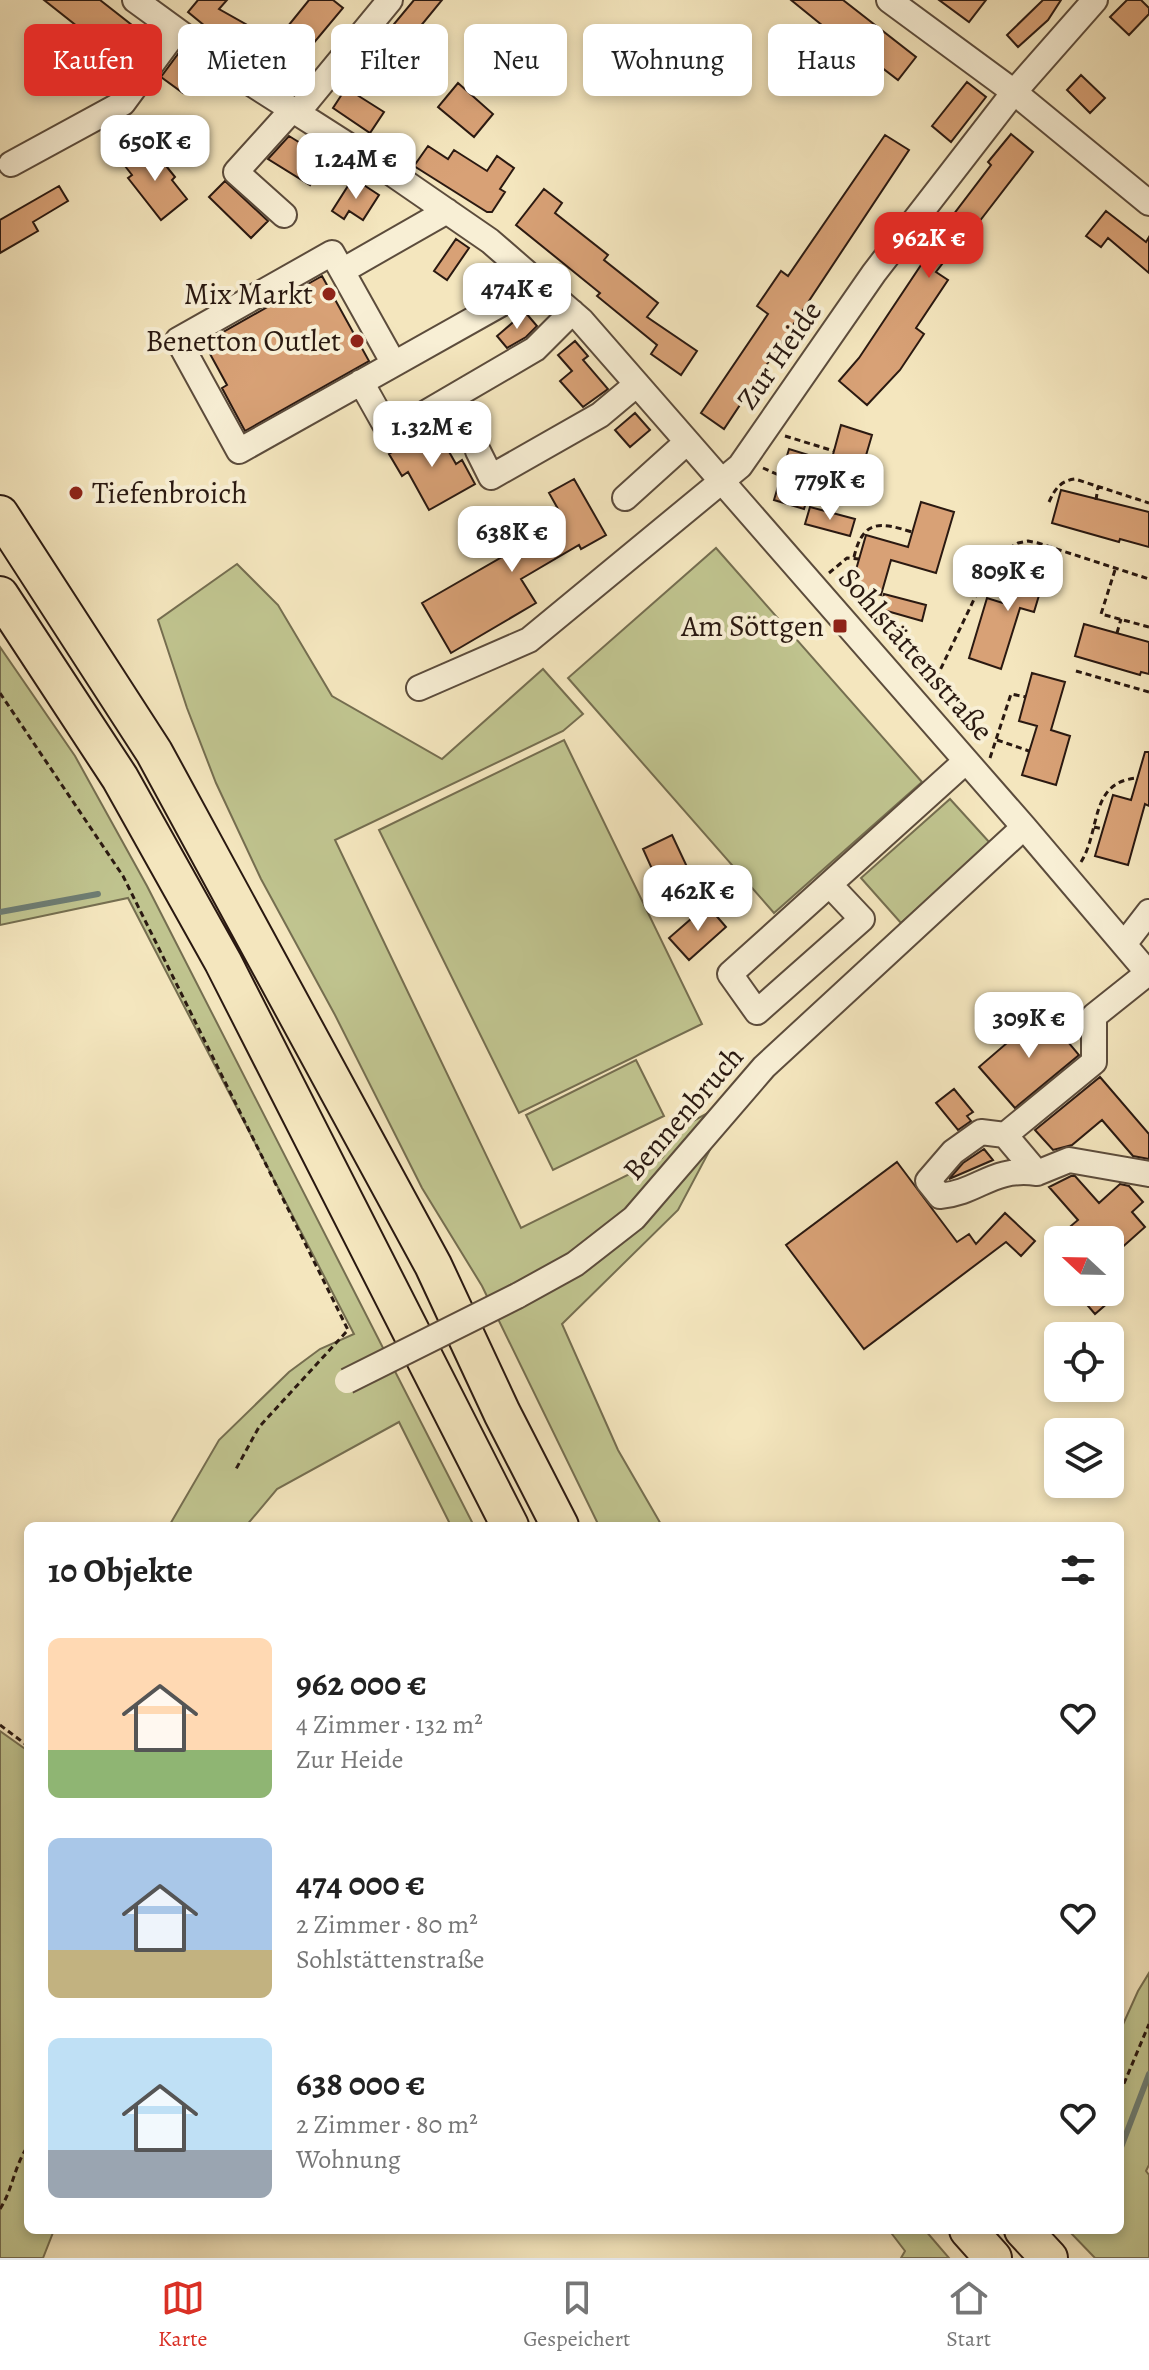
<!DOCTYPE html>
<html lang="de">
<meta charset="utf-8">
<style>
:root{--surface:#fff;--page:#f2f2f2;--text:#222;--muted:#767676;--line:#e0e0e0;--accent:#d93025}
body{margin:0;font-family:Alegreya,serif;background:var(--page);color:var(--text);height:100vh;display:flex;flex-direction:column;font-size:30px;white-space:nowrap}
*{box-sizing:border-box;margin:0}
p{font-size:26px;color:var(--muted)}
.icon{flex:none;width:44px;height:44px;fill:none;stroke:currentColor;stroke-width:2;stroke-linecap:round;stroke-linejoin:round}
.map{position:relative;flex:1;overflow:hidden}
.panel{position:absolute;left:24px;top:1522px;width:1100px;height:712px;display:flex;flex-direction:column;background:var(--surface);border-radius:12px;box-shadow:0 4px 12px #0003}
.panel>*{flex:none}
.top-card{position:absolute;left:24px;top:24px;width:1102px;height:72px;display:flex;gap:16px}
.needle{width:52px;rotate:292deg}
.controls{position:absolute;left:1044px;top:1226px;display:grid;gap:16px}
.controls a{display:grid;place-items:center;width:80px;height:80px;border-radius:12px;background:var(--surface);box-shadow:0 4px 12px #0003;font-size:40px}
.price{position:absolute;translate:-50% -68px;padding:0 18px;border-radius:16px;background:#fff;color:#222;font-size:26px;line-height:52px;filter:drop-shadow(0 2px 4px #0008)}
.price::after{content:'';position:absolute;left:50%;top:48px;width:24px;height:18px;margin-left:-12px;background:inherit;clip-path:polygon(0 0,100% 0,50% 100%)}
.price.active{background:var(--accent);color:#fff}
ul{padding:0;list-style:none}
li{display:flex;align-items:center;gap:24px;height:200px;padding:0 24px}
li span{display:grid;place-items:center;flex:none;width:224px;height:160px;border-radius:12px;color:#555}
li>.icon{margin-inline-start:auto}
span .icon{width:96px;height:96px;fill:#fffc;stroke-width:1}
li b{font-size:34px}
h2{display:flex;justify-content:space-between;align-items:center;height:96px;padding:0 24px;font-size:34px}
.tag{padding:0 28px;border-radius:12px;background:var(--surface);box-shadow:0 4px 12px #0003;font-size:28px;line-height:72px}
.tag.active{background:var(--accent);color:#fff}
.tabs{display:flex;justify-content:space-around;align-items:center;height:112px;border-top:2px solid var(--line);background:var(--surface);font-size:22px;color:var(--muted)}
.tabs a{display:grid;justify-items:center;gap:4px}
.tabs .active{color:var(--accent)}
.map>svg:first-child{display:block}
.green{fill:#c0c48f;stroke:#756e50;stroke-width:2}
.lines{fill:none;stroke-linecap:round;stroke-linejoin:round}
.stream{stroke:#6e7d73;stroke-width:6}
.building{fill:#d8a176;stroke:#2a1911;stroke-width:2}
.minor-casing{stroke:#5c4c3c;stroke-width:28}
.highway-casing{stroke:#2a1911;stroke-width:40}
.path{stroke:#2a1911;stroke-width:3;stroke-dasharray:6 4;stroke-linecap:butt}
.minor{stroke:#f8efd5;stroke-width:24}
.highway{stroke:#f4e6be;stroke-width:36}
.minor-bridge-casing{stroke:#5c4c3c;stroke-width:28;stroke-linecap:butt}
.minor-bridge{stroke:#f8efd5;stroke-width:24}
.poi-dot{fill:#8f2418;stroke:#f8efd5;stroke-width:3}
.labels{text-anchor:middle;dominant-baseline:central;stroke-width:8;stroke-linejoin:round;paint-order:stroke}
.poi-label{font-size:30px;fill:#2a1911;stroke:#f8efd5;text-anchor:end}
.street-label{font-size:30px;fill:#2a1911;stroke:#f8efd5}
</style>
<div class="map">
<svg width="1149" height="2258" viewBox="0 0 1149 2258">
<rect width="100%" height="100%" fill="#f4e6be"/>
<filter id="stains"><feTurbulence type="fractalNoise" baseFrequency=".0025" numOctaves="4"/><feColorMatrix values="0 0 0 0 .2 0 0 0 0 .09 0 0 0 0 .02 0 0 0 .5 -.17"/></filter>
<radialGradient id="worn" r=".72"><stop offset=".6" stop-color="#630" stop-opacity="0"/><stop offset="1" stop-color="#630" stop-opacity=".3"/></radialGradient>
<path class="green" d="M716 548 922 782 774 913 568 678Z
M237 564 278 605 332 696 442 759 543 669 583 714 563 731 335 840 521 1228 662 1158 689 1123 738 1097 678 1210 562 1324 618 1450 662 1526H599L482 1286 422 1188 335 1015 261 879 216 783 187 708 158 620Z
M0 647 75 756 147 886 474 1526H451L399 1422 277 1489 246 1526H169L219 1440 289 1372 320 1349 354 1334 128 898 0 925Z
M564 740 702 1024 519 1113 379 830Z
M950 799 990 843 901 923 861 878Z
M636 1060 664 1116 553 1170 526 1115Z
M0 1731 28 1751V2230H54L43 2258H0Z
M1149 1973V2165L1146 2171 1149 2175V2258H1095L1068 2230H1120V2031L1138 1991Z
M889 2230H925L949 2258H901L905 2251Z"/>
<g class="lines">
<path class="stream" d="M0 912 98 894
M1120 2150 1149 2074"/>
</g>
<path class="building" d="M44 0H100L151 40 130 68Z
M198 0H227L219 9 276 41 309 0H333L343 8 297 63 293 59 279 76 248 51 246 55 228 45 188 12Z
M414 0H442L401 50 384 36Z
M791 0H843L916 57 898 80 851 44 849 47Z
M939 0H986L969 22Z
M1043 0H1061L1048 20 1018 47 1007 35Z
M1127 0H1141L1149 8V14L1129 35 1110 17Z
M178 54 200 70 183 93 161 77Z
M1081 75 1105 98 1090 113 1067 90Z
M967 82 986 97 951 142 932 126Z
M458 83 493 114 474 137 438 107Z
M346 88 384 112 370 133 333 108Z
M1011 134 1033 152 979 222 976 220 936 272 948 280 916 328 924 334 900 370 867 405 839 381 859 358 931 250 928 248 991 165 988 162Z
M885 135 909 150 724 429 701 413 768 314 757 306 781 271 788 276Z
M289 136 326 159 310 185 268 159Z
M150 146 175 177 172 180 187 199 161 220 128 178 132 175 125 166Z
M428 146 448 159 454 150 487 171 497 156 514 168 500 189 505 192 492 212H487L414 166Z
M353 178 379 195 363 220 349 211 344 219 332 211Z
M225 181 268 221 251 238 209 197Z
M59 186 68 201 33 222 38 231 0 253V220Z
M544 189 562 203 555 213 608 255 604 260 658 303 647 317 697 351 681 375 651 354 657 345 597 296 600 293 516 225Z
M1106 211 1146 242 1149 237V273L1108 238 1101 247 1086 236Z
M456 239 469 248 447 280 434 271Z
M322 276 369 361 245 431 222 388 227 385 204 343Z
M525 312 537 326 526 337 507 348 497 336Z
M575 341 588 356 583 360 608 389 583 407 560 381 572 371 558 355Z
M635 413 650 430 630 447 615 430Z
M841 425 872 435 857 486 815 474 804 509 774 500 789 449 831 462Z
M435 427 456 464 462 460 475 484 429 510 408 472 402 476 389 454Z
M574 479 606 535 581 549 579 545 521 579 536 603 451 653 422 603 514 550 511 546 562 516 549 493Z
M1061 490 1149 512V547L1120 539 1119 542 1052 523Z
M921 502 954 512 936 573 891 560 881 595 851 587 866 535 908 547Z
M810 507 855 519 850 536 805 524Z
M1022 554 1049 562 1034 612 1020 608 1001 669 969 658 987 598 1006 604Z
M884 594 926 605 922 621 880 609Z
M1084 624 1149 642V674L1141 672 1140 675 1075 656Z
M1032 673 1065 682 1051 730 1070 736 1056 785 1022 775 1037 726 1019 721Z
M1145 752H1149V806L1145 804 1128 865 1095 856 1113 795 1131 800Z
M672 835 696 886 666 900 643 849Z
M707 905 726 927 689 960 669 938Z
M1043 1012 1079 1055 1015 1108 979 1067Z
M1100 1077 1149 1134V1159L1133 1156 1102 1120 1072 1145 1053 1150 1035 1130Z
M954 1089 973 1112 967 1116 971 1121 958 1130 936 1103Z
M984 1149 993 1160 949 1179 963 1163Z
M897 1162 957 1242 969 1234 976 1244 1005 1213 1035 1241 1021 1256 1006 1242 864 1349 786 1245Z
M1071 1176H1075L1099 1203 1120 1184 1129 1186 1143 1202 1132 1212 1145 1227 1118 1251 1110 1240H1074L1065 1231 1078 1220 1049 1187Z
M1076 1292H1103L1110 1301 1095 1314Z"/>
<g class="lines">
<g class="minor-casing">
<path id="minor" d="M135 0 238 75 387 170 490 241 581 320 1024 827 1149 974
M889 0 1014 92 1149 203
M297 113 390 0
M11 164 123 103 176 31
M447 211 342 271 394 364 540 282
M284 215 236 172 292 110
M342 271 332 253 178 340 239 451 394 364
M361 382 388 430 398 429 535 349 572 312
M478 451 491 477 600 415 637 384
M625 498 687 442
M419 688 529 640 740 466 874 273 1014 92 1095 0
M830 885 862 919 757 1012 730 974 966 761
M1125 943 1149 912
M1148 973 1094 1016V1062L1005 1135 1037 1173 1069 1160 1149 1174
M1005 1135 981 1132 953 1152 928 1181 940 1196C980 1192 991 1167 1037 1173
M517 1296 575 1264 634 1218 764 1067 1024 827"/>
</g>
<g class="highway-casing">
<path id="highway" d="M0 514 154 752 433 1265 502 1413 560 1526
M0 595 120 778 223 962 510 1526
M968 2230 993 2258
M1023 2230 1049 2258"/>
</g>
<path class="path" d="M785 436 834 451
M763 468 781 476
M1096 500 1098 487
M1049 502C1055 489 1060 481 1075 479L1149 503
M854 557C863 519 880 522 912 532
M1115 570 1101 614 1149 627
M829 573 847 558 859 559
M1117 633 1121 619
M1076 671 1149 692
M932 687 991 564 1003 552 1018 543 1028 541 1038 543 1149 579
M0 693 123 876 348 1330 259 1427 236 1469
M997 740 1029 751
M990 758 1011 694 1026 697
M1094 827 1103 829
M1081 862C1101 830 1089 782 1137 778
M0 1725 28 1746
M1120 2093 1149 2024
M0 2209C13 2189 14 2166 28 2146"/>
<use href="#minor" class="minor"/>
<use href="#highway" class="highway"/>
<g class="minor-bridge-casing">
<path id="minor-bridge" d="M347 1381 517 1296"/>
</g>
<use href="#minor-bridge" class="minor-bridge"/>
</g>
<g class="poi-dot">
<circle cx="329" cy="294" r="8"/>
<circle cx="357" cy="341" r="8"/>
<circle cx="76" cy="493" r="8"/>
<rect x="832" y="618" width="16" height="16" rx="4"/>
</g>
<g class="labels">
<g class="poi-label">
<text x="313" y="294">Mix Markt</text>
<text x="341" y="341">Benetton Outlet</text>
<text x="92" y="493" text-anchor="start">Tiefenbroich</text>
<text x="824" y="626">Am Söttgen</text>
</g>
<g class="street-label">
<text transform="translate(779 355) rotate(-55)">Zur Heide</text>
<text transform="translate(916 654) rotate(49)">Sohlstättenstraße</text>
<text transform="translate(683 1113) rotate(-49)">Bennenbruch</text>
</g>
</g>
<rect width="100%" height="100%" filter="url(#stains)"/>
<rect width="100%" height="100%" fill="url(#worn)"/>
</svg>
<div class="controls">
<a><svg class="needle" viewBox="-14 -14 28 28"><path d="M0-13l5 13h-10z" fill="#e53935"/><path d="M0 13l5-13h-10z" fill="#767676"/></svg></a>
<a><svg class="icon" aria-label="locate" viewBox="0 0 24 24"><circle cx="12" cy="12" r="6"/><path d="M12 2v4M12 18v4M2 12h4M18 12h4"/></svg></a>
<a><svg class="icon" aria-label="layers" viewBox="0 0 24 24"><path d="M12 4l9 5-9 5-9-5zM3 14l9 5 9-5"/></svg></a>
</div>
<b class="price" style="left:155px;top:183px">650K €</b>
<b class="price" style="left:356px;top:201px">1.24M €</b>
<b class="price active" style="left:929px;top:280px">962K €</b>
<b class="price" style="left:517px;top:331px">474K €</b>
<b class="price" style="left:432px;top:469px">1.32M €</b>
<b class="price" style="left:830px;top:522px">779K €</b>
<b class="price" style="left:512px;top:574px">638K €</b>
<b class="price" style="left:1008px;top:613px">809K €</b>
<b class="price" style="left:698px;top:933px">462K €</b>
<b class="price" style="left:1029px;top:1060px">309K €</b>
<div class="top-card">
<a class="tag active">Kaufen</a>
<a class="tag">Mieten</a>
<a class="tag">Filter</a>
<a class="tag">Neu</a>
<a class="tag">Wohnung</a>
<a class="tag">Haus</a>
</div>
<section class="panel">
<h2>10 Objekte<svg class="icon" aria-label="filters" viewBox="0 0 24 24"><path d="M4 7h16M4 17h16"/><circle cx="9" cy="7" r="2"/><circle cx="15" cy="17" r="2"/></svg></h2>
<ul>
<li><span style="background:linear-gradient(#ffd9b3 70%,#8fb573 0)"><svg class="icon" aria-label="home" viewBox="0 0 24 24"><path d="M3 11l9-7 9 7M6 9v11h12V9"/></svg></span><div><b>962 000 €</b><p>4 Zimmer · 132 m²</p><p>Zur Heide</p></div><svg class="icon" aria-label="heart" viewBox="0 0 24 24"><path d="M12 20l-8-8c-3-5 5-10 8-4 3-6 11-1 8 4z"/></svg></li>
<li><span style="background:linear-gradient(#a9c7e8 70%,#c2b280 0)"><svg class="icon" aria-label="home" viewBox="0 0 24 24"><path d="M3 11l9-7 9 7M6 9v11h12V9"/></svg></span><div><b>474 000 €</b><p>2 Zimmer · 80 m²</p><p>Sohlstättenstraße</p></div><svg class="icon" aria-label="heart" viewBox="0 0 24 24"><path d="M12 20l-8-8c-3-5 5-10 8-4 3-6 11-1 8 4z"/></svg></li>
<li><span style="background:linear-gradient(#bfe0f5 70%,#9aa5b1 0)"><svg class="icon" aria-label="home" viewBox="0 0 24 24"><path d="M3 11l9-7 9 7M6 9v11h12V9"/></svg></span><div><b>638 000 €</b><p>2 Zimmer · 80 m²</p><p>Wohnung</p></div><svg class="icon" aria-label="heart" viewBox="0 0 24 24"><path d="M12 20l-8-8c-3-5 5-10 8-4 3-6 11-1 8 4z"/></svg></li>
</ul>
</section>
</div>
<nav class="tabs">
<a class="active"><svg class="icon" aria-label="map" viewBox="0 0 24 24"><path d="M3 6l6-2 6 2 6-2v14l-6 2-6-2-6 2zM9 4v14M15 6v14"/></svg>Karte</a>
<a><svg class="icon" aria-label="saved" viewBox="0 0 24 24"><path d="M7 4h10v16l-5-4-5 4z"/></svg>Gespeichert</a>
<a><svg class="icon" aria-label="home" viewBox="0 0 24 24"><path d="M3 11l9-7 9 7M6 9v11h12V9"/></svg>Start</a>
</nav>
